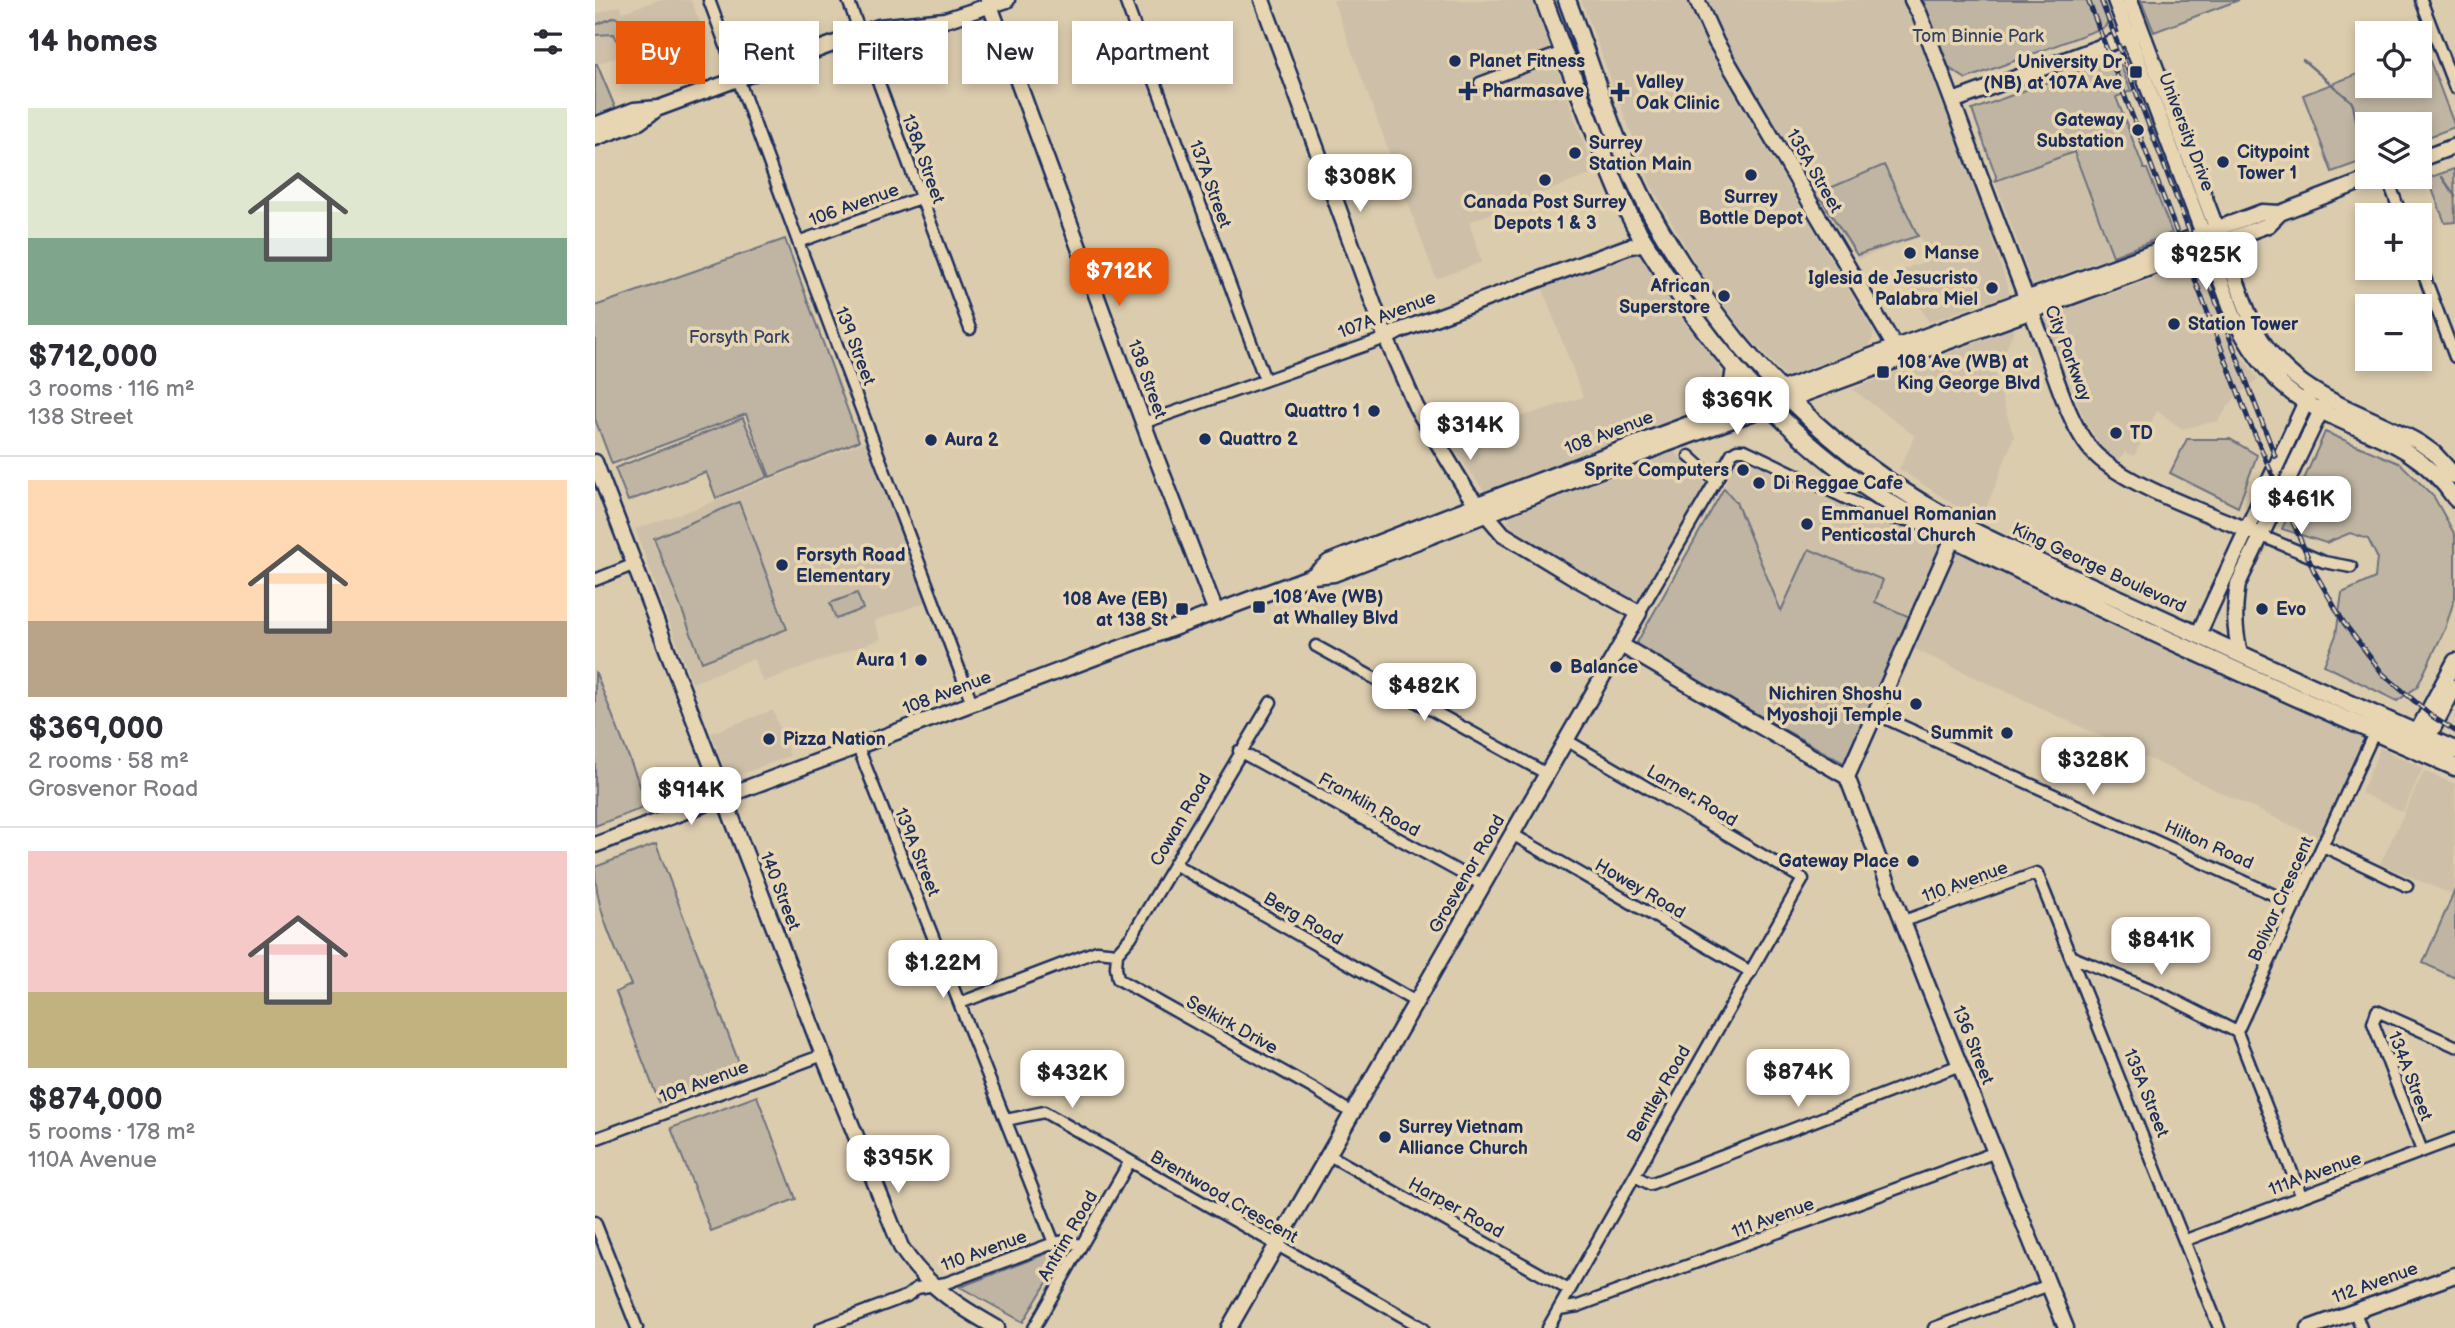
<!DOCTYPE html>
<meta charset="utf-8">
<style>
:root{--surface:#fff;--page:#f7f7f7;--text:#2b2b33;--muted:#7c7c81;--line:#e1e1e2;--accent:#ea580c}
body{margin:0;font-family:"Balsamiq Sans",sans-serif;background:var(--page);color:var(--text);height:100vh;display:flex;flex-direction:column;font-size:26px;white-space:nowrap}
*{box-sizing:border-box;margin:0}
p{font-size:23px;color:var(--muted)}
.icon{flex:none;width:38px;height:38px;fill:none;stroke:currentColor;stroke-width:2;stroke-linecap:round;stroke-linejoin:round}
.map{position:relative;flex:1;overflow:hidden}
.side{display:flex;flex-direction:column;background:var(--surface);width:595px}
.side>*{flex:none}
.banner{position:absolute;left:21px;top:21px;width:665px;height:63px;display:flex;gap:14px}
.controls{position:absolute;left:1760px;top:21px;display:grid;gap:14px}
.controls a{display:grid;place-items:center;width:77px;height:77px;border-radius:0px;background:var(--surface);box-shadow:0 4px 10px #0003;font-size:35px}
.price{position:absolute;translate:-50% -60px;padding:0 16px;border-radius:14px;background:#fff;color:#222;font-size:23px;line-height:46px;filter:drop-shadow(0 2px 4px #0008)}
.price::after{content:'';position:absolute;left:50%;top:42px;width:21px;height:16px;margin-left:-10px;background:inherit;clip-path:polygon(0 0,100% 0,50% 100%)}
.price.selected{background:var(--accent);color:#fff}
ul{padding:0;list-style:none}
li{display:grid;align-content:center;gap:14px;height:371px;padding:0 28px}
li+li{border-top:2px solid var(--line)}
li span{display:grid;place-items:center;height:217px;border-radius:0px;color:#555}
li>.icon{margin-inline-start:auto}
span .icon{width:126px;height:126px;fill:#fffc;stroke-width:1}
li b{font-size:30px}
h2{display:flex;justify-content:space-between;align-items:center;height:84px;padding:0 28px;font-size:30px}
.chip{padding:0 24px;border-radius:0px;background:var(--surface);box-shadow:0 4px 10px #0003;font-size:24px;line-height:63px}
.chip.selected{background:var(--accent);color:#fff}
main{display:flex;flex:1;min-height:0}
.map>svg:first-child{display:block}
.built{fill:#cec0a8}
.green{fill:#bfb5a2;stroke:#6d7280;stroke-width:2}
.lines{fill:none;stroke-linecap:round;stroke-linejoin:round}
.stream{stroke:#676d7e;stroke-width:2.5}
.street-casing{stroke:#1b2f5e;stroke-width:15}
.secondary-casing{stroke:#1b2f5e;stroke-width:19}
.primary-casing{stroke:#1b2f5e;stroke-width:21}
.street{stroke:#e8d6b3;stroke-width:10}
.secondary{stroke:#e8d6b3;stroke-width:14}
.primary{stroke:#e8d6b3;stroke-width:16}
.rail-casing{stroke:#1b2f5e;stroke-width:5}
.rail{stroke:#e8d6b3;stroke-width:2.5;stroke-dasharray:8;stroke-linecap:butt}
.poi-dot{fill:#1b2f5e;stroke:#e8d6b3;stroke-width:2.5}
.labels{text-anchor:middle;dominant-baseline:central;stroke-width:7;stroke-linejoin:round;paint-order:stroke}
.park-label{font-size:18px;fill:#344368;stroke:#e8d6b3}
.poi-label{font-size:18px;font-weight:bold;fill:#1b2f5e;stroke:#e8d6b3;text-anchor:start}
.street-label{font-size:18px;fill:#1b2f5e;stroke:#e8d6b3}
</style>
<main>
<section class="side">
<h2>14 homes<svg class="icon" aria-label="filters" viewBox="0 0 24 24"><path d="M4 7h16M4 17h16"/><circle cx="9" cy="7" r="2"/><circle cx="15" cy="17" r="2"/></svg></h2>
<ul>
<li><span style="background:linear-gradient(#dfe7d0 60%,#7fa58c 0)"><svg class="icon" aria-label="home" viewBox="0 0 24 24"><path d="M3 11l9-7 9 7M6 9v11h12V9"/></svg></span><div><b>$712,000</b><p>3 rooms · 116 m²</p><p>138 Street</p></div></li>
<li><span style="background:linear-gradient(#ffd9b3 65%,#b9a48a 0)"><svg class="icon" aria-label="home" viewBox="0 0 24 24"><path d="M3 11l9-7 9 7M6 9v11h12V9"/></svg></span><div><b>$369,000</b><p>2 rooms · 58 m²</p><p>Grosvenor Road</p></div></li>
<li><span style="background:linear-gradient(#f6c9c9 65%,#c2b280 0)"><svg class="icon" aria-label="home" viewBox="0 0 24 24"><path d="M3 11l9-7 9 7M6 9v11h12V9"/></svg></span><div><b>$874,000</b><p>5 rooms · 178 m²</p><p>110A Avenue</p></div></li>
</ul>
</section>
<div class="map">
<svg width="1860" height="1328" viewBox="0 0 1860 1328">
<rect width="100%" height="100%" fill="#dcccae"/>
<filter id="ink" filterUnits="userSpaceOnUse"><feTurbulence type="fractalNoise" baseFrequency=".0143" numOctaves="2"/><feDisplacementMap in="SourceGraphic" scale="14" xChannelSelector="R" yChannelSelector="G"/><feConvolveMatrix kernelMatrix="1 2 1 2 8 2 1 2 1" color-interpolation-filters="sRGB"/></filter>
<g filter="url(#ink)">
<path class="built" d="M63 0H96L106 26 0 65V14L25 6 28 12Z
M738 0H939L982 125 1001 172 874 222 887 262 841 279Z
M986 0H1094L1126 70 1279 333 1275 346 1190 377 1151 334 1113 286 1056 186Z
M1109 0H1309L1382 192 1415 294 1334 322 1305 270 1335 260 1325 237 1263 259 1212 180 1119 24Z
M1479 151 1518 256 1438 285 1400 181Z
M1044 251 1084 315 1124 366 1130 384 1127 397 1118 405 898 492H890L852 440 988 397 947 287Z
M1607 266 1627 329 1663 379 1641 396 1623 421 1587 429 1562 411 1539 456 1530 452 1524 459H1517L1503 446V441L1490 421 1458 340 1452 334 1449 326 1451 318 1459 312 1486 301 1492 302 1590 267Z
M1420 328 1400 375 1419 437 1386 522 1304 469 1320 436 1257 389Z
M271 441 334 601 279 621 286 639 168 682 158 659 97 683 40 529 102 508Z
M1068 450 1078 451 1106 475 1110 485 1047 598 1042 601H1033L925 537 913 522 916 513Z
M1150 453 1780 743 1736 844 1304 642 1315 617 1279 602 1287 580 1215 549 1187 612 1141 502 1129 488 1141 457Z
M178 710 195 756 133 779 116 733Z
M1785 748 1828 768 1808 812 1766 793Z
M1829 771 1860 784V890L1858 895 1785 864Z"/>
<path class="green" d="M1328 0H1507L1514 19 1510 27 1371 79 1354 68Z
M1546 0H1644L1559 32Z
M20 17 32 25 36 44 25 48 19 34 0 35V25Z
M1830 48 1860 127 1825 140V124H1773V159L1737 172 1708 95 1773 70V86H1825V50Z
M1522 56 1536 91 1521 97 1549 169H1552L1577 233 1518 256 1479 152 1400 181 1401 176 1377 110Z
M0 64H2L22 112 0 120Z
M1289 165 1323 236 1262 255 1225 197 1230 194 1228 191Z
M1859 169 1860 222 1850 223 1833 178Z
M190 239 264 441 175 477 151 414 17 464 0 419V306Z
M148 418 173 477 121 498 111 472 33 501 20 468Z
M1730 432 1806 464 1839 497 1860 535V597L1850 629 1822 687 1802 701 1729 665 1741 635 1747 593 1780 578 1782 557 1773 539 1755 533 1731 543 1687 529Z
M1592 439H1635L1662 455 1643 507 1575 473Z
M1129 488 1141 502 1186 611 1214 549 1288 580 1280 602 1315 617 1249 763 1040 646Z
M144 502 192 629 107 662 59 538Z
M262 593 268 609 241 619 235 603Z
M0 671 53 806 0 826Z
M61 844 147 1071 64 1102 21 992 36 985C20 947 0 909 0 867Z
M1860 890V978L1828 963Z
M162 1096 201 1199 116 1231 76 1128Z
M471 1251 428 1322 365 1287 453 1253Z"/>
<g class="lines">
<path class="stream" d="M1708 60 1756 101 1758 105 1764 135 1766 139 1773 143
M1847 177 1860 196"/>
<g class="street-casing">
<path id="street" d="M114 0 205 247 377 703
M253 0 375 329
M530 0 670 380
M1826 0 1860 88
M885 83 968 52
M1792 177 1806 215
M203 242 325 198
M1825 265 1860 357
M548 423 791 338
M1094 456 1121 481
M1667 536 1729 562 1756 567
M0 580 40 564
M1044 613 1137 453 1142 450H1150L1290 517 1320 521
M721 646 952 774
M1281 714 1701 905
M263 747 459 1243
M644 751 888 885
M917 834 1156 972
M1728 846 1812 886
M579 864 821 1002
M1309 921 1442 873 1624 1328
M522 953 521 967 523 979 719 1089 757 1113
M522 953 536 937 676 702
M1475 956 1567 994 1642 1032
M365 1003 502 951 522 953
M411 1120 449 1112 828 1328
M0 1139 228 1055
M1827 1151 1778 1023 1782 1011 1860 1046
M734 1155 974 1290
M1040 1176 1055 1184 1365 1065
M1706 1195 1642 1032 1779 733
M0 1222 42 1328
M1591 1240 1860 1139
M964 1309 983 1306 1401 1152
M1760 1312 1766 1328
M226 1328 312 1296 322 1288 351 1283 459 1243 471 1241 485 1245
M439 1328 535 1161
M953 1328 1208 879 971 740
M1339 1328 1454 1285"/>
</g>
<g class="secondary-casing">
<path id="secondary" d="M393 0 556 444 621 612
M1102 0 1121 42 1304 354
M1317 0 1325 15C1365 121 1404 228 1445 334 1458 367 1475 430 1500 454 1534 488 1621 516 1667 536
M1520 0 1642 324C1658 355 1678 382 1708 401 1766 437 1817 436 1860 499
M1535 0 1658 325C1694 397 1761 407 1825 443L1839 453 1860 476
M1358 101 1543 33
M0 125 39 110 64 108 284 27 350 20 412 0
M0 138 44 122 63 108
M1825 159 1860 146
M791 338 804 331 1032 247 1050 243
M0 462 228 1055 306 1247C330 1285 363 1306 402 1328
M718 576 739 574 1072 444 1673 225 1685 213 1779 177
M1603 635 1714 395
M1026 645 1252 777
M1645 653C1639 628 1639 609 1643 584L1730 402
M1816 743 1860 661
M1828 747 1860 687
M1252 777 1332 984 1471 1328
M1252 777 1358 538
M0 845 717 576 734 562C1043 440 1356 327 1667 212L1685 213
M634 1328 1044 613 982 579 908 534 873 493 821 407 791 338 667 0
M1714 1328 1860 1275"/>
</g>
<g class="primary-casing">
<path id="primary" d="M949 0C967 49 986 98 1005 146 1019 179 1031 213 1050 243 1098 320 1156 396 1226 454 1302 517 1393 555 1482 597 1607 656 1733 712 1860 767
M972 0C996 64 1016 133 1046 194 1061 225 1081 255 1100 284 1167 385 1261 471 1370 527 1428 557 1488 582 1547 609 1651 657 1755 704 1860 750
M1134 408 1140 368"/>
</g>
<use href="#street" class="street"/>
<use href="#secondary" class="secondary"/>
<use href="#primary" class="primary"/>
<g class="rail-casing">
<path id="rail" d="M1493 0 1654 421 1719 571 1749 623 1788 674 1838 717 1860 731
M1506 0 1680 456"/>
</g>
<use href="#rail" class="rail"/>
</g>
</g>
<g class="poi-dot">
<circle cx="860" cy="61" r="7"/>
<rect x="1534" y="65" width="14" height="14" rx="3.5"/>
<path d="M869.5 80.5h7v7h7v7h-7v7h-7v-7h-7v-7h7z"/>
<path d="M1021.5 81.5h7v7h7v7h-7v7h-7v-7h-7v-7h7z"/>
<circle cx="1543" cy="130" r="7"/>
<circle cx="980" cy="153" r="7"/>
<circle cx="1628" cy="162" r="7"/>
<circle cx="1156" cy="175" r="7"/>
<circle cx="950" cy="180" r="7"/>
<circle cx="1315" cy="253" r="7"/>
<circle cx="1397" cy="288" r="7"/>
<circle cx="1129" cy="296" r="7"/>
<circle cx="1579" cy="324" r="7"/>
<rect x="1281" y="365" width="14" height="14" rx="3.5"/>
<circle cx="779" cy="411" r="7"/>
<circle cx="1521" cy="433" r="7"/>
<circle cx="610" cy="439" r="7"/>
<circle cx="336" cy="440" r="7"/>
<circle cx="1148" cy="470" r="7"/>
<circle cx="1164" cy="483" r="7"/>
<circle cx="1212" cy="524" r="7"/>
<circle cx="187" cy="565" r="7"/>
<rect x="657" y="600" width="14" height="14" rx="3.5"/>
<rect x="580" y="602" width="14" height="14" rx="3.5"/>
<circle cx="1667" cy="609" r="7"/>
<circle cx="326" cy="660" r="7"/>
<circle cx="961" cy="667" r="7"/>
<circle cx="1321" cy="704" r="7"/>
<circle cx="1412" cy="733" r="7"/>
<circle cx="174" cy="739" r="7"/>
<circle cx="1318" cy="861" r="7"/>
<circle cx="790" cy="1137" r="7"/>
</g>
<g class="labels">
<g class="park-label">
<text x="1383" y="36">Tom Binnie Park</text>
<text x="144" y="337">Forsyth Park</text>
</g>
<g class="poi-label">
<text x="874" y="61">Planet Fitness</text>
<text x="1527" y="62" text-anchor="end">University Dr<tspan x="1527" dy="21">(NB) at 107A Ave</tspan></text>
<text x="1041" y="82">Valley<tspan x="1041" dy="21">Oak Clinic</tspan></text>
<text x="887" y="91">Pharmasave</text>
<text x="1529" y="120" text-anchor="end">Gateway<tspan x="1529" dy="21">Substation</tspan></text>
<text x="994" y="143">Surrey<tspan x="994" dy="21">Station Main</tspan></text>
<text x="1642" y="152">Citypoint<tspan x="1642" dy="21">Tower 1</tspan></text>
<text x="1156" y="197" text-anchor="middle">Surrey<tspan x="1156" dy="21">Bottle Depot</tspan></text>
<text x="950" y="202" text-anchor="middle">Canada Post Surrey<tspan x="950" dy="21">Depots 1 &amp; 3</tspan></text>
<text x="1329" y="253">Manse</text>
<text x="1383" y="278" text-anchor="end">Iglesia de Jesucristo<tspan x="1383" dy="21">Palabra Miel</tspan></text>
<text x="1115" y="286" text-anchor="end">African<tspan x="1115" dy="21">Superstore</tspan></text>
<text x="1593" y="324">Station Tower</text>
<text x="1302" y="362">108 Ave (WB) at<tspan x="1302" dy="21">King George Blvd</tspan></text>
<text x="765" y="411" text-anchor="end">Quattro 1</text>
<text x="1535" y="433">TD</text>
<text x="624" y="439">Quattro 2</text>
<text x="350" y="440">Aura 2</text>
<text x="1134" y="470" text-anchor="end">Sprite Computers</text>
<text x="1178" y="483">Di Reggae Cafe</text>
<text x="1226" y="514">Emmanuel Romanian<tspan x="1226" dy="21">Penticostal Church</tspan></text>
<text x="201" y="555">Forsyth Road<tspan x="201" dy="21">Elementary</tspan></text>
<text x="678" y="597">108 Ave (WB)<tspan x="678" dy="21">at Whalley Blvd</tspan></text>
<text x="573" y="599" text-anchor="end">108 Ave (EB)<tspan x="573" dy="21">at 138 St</tspan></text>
<text x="1681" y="609">Evo</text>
<text x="312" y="660" text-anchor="end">Aura 1</text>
<text x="975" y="667">Balance</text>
<text x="1307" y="694" text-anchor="end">Nichiren Shoshu<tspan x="1307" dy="21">Myoshoji Temple</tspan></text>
<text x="1398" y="733" text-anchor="end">Summit</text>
<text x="188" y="739">Pizza Nation</text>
<text x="1304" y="861" text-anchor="end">Gateway Place</text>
<text x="804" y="1127">Surrey Vietnam<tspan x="804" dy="21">Alliance Church</tspan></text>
</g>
<g class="street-label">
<text transform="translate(1591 132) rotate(69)">University Drive</text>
<text transform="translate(328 159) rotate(70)">138A Street</text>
<text transform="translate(1219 171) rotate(60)">135A Street</text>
<text transform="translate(615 184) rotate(70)">137A Street</text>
<text transform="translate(259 205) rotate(-20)">106 Avenue</text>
<text transform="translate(792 315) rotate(-21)">107A Avenue</text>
<text transform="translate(260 346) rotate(69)">139 Street</text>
<text transform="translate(1473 353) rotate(69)">City Parkway</text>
<text transform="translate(552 379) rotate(70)">138 Street</text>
<text transform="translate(1014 433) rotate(-21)">108 Avenue</text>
<text transform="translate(1504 568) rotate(25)">King George Boulevard</text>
<text transform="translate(352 693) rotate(-21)">108 Avenue</text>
<text transform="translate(1097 796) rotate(31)">Larner Road</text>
<text transform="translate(774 805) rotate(29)">Franklin Road</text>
<text transform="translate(586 820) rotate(-60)">Cowan Road</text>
<text transform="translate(1614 845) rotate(24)">Hilton Road</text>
<text transform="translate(322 852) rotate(68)">139A Street</text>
<text transform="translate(872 874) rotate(-60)">Grosvenor Road</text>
<text transform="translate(1370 882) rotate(-20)">110 Avenue</text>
<text transform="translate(1045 889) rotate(30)">Howey Road</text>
<text transform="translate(185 891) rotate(69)">140 Street</text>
<text transform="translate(1686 899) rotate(-66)">Bolivar Crescent</text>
<text transform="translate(708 919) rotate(30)">Berg Road</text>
<text transform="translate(637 1025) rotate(29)">Selkirk Drive</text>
<text transform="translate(1378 1045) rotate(68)">136 Street</text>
<text transform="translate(1815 1076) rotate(69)">134A Street</text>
<text transform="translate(109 1082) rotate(-20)">109 Avenue</text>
<text transform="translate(1551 1093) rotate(68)">135A Street</text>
<text transform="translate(1064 1094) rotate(-60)">Bentley Road</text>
<text transform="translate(1720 1174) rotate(-20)">111A Avenue</text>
<text transform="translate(629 1197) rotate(30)">Brentwood Crescent</text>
<text transform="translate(861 1208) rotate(29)">Harper Road</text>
<text transform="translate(1178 1218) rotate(-20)">111 Avenue</text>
<text transform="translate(473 1236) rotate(-60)">Antrim Road</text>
<text transform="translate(389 1251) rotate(-20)">110 Avenue</text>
<text transform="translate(1780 1283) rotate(-20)">112 Avenue</text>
</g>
</g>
</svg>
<div class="controls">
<a><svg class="icon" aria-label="locate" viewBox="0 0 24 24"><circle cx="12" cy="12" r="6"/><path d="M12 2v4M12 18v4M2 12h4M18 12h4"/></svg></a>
<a><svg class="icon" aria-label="layers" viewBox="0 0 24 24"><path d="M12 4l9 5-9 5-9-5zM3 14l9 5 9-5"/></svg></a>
<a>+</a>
<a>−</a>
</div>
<b class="price" style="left:765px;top:214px">$308K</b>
<b class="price" style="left:1611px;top:292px">$925K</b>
<b class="price selected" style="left:524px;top:308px">$712K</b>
<b class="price" style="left:1142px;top:437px">$369K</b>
<b class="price" style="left:875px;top:462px">$314K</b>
<b class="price" style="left:1706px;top:536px">$461K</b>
<b class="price" style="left:829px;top:723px">$482K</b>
<b class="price" style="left:1498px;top:797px">$328K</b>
<b class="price" style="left:96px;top:827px">$914K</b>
<b class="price" style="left:1566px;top:977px">$841K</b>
<b class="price" style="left:348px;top:1000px">$1.22M</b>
<b class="price" style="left:1203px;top:1109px">$874K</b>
<b class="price" style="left:477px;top:1110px">$432K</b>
<b class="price" style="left:303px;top:1195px">$395K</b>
<div class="banner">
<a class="chip selected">Buy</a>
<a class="chip">Rent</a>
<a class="chip">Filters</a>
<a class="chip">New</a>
<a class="chip">Apartment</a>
</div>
</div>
</main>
